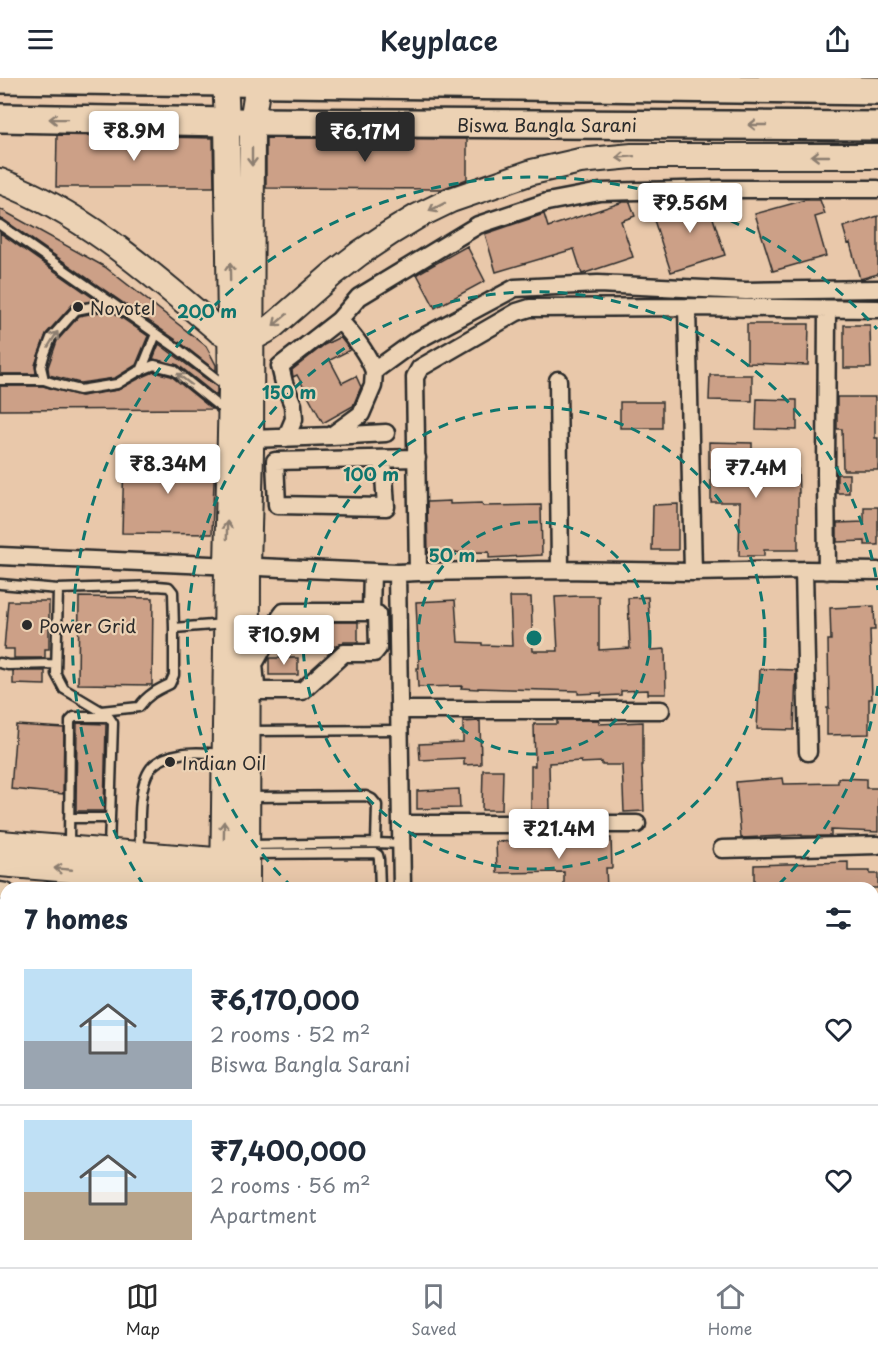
<!DOCTYPE html>
<meta charset="utf-8">
<style>
:root{--surface:#fff;--page:#f2f2f3;--text:#1f2937;--muted:#747a83;--line:#e0e1e3;--accent:#2b2b2b}
body{margin:0;font-family:"Playpen Sans",sans-serif;background:var(--page);color:var(--text);height:100vh;display:flex;flex-direction:column;font-size:22px;white-space:nowrap}
*{box-sizing:border-box;margin:0}
p{font-size:20px;color:var(--muted)}
.icon{flex:none;width:33px;height:33px;fill:none;stroke:currentColor;stroke-width:2;stroke-linecap:round;stroke-linejoin:round}
.map{position:relative;flex:1;overflow:hidden}
.panel{position:absolute;left:0px;top:804px;width:879px;height:386px;display:flex;flex-direction:column;background:var(--surface);border-radius:18px 18px 0 0;box-shadow:0 6px 24px #0002}
.panel>*{flex:none}
.price{position:absolute;translate:-50% -51px;padding:0 14px;border-radius:6px;background:#fff;color:#222;font-size:20px;line-height:39px;filter:drop-shadow(0 2px 3px #0008)}
.price::after{content:'';position:absolute;left:50%;top:36px;width:18px;height:14px;margin-left:-9px;background:inherit;clip-path:polygon(0 0,100% 0,50% 100%)}
.price.selected{background:var(--accent);color:#fff}
ul{padding:0;list-style:none}
li{display:flex;align-items:center;gap:18px;height:150px;padding:0 24px}
li+li{border-top:2px solid var(--line)}
li span{display:grid;place-items:center;flex:none;width:168px;height:120px;border-radius:0px;color:#555}
li>.icon{margin-inline-start:auto}
span .icon{width:72px;height:72px;fill:#fffc;stroke-width:1}
li b{font-size:26px}
h2{display:flex;justify-content:space-between;align-items:center;height:72px;padding:0 24px;font-size:26px}
header{display:flex;justify-content:space-between;align-items:center;height:78px;padding:0 24px;background:var(--surface);font-size:27px;font-weight:600}
.dock{display:flex;justify-content:space-around;align-items:center;height:84px;border-top:2px solid var(--line);background:var(--surface);font-size:16px;color:var(--muted)}
.dock a{display:grid;justify-items:center;gap:3px}
.dock .selected{color:var(--accent)}
.map>svg:first-child{display:block}
.building{fill:#cca087;stroke:#2b2b2b;stroke-width:1.5}
.lines{fill:none;stroke-linecap:round;stroke-linejoin:round}
.lane-casing{stroke:#2b2b2b;stroke-width:13}
.street-casing{stroke:#2b2b2b;stroke-width:21}
.secondary-casing{stroke:#2b2b2b;stroke-width:28}
.primary-casing{stroke:#2b2b2b;stroke-width:32}
.lane{stroke:#ecd2b4;stroke-width:8}
.street{stroke:#ecd2b4;stroke-width:16}
.secondary{stroke:#ecd2b4;stroke-width:24}
.primary{stroke:#ecd2b4;stroke-width:27}
.oneway{stroke:#8c7e70}
.ring{fill:none;stroke:#0f766e;stroke-width:3;stroke-dasharray:10 8}
.poi-dot{fill:#2b2b2b;stroke:#ecd2b4;stroke-width:2}
.labels{text-anchor:middle;dominant-baseline:central;stroke-width:4.5;stroke-linejoin:round;paint-order:stroke}
.street-label{font-size:18px;fill:#2b2b2b;stroke:#ecd2b4}
.poi-label{font-size:18px;fill:#2b2b2b;stroke:#ecd2b4;text-anchor:start}
.centre{fill:#0f766e;stroke:#ecd2b4;stroke-width:3}
.ring-label{font-size:18px;text-anchor:middle;font-weight:bold;fill:#0f766e;stroke:#ecd2b4;stroke-width:4.5;stroke-linejoin:round;paint-order:stroke}
</style>
<header><svg class="icon" aria-label="menu" viewBox="0 0 24 24"><path d="M4 6h16M4 12h16M4 18h16"/></svg>Keyplace<svg class="icon" aria-label="share" viewBox="0 0 24 24"><path d="M12 15V3M7 8l5-5 5 5M5 13v7h14v-7"/></svg></header>
<div class="map">
<svg width="878" height="1189" viewBox="0 0 878 1189">
<rect width="100%" height="100%" fill="#e9c8aa"/>
<filter id="ink" filterUnits="userSpaceOnUse"><feTurbulence type="fractalNoise" baseFrequency=".0167" numOctaves="2"/><feDisplacementMap in="SourceGraphic" scale="12" xChannelSelector="R" yChannelSelector="G"/><feConvolveMatrix kernelMatrix="1 2 1 2 8 2 1 2 1" color-interpolation-filters="sRGB"/></filter>
<g filter="url(#ink)">
<path class="building" d="M57 57 213 60 214 109H56Z
M266 60 467 61V101L442 111 266 110Z
M704 122H721L725 133 712 137 725 177 671 194 653 139Z
M805 122H820L825 136 815 139 826 178 773 193 755 136Z
M623 124H630L635 138 621 143 633 179 582 196 574 171 496 194 485 156 544 136 548 149Z
M0 131 105 189 206 268 216 287V293L182 266 4 142 0 141Z
M878 138V196L860 201 850 165 848 166 843 149Z
M0 155 96 222 72 227 46 256 35 287 36 296H0Z
M467 168 485 203 435 230 417 196Z
M110 232 148 258 136 287 115 300 80 305 49 297 48 289 57 263 79 238Z
M747 246H809L808 287 747 285Z
M844 247H870L871 290H844Z
M340 259 350 272 330 282 342 305 356 298 361 309 353 328 323 345 297 297 293 299 292 292 324 267Z
M159 266 217 309V318L178 287 153 281Z
M154 294 171 298 212 331 0 332V308H43L81 318 118 312 140 300Z
M710 297H752V323L709 322Z
M837 319H875V360H878V392H843L842 351H837Z
M757 321 797 322V352L756 351Z
M620 324H662V350H620Z
M709 364 752 365V393L798 391 799 415H798V472H764V478H739L740 424H711V391H709Z
M215 378 212 456 122 455 124 379Z
M837 396H849V415H837Z
M450 423V426L482 425 483 428 541 427 542 477 489 480V474L428 475 427 424Z
M678 426V472H652L653 427Z
M864 429H878V467H865V463L837 464V445L864 444Z
M580 518H599V572L630 570 628 520 648 519 651 572 665 571 666 616H648V612L621 613V617L601 618V615L578 616V613L478 610V611L461 610 462 608 418 609 417 590H419L416 524 455 522 458 564 482 565V567L512 568 510 519H531L533 573H558L555 519Z
M79 519 153 520 152 607 78 606Z
M8 523H49V571H45V580H14V571H4Z
M874 528 875 552H870L872 621H869V656L827 657V630H829L828 562H831L830 530Z
M292 544H358V564H344L336 568 292 569Z
M269 580H298V597H269Z
M760 591 796 592 794 652 757 651Z
M13 593H45V607L13 606Z
M557 642H599V646L643 644V687H642L644 733 624 734 622 687H602V684L581 685V683L549 685 550 732H531V688H535L534 646H557Z
M480 643 481 686 464 687V680L420 682 419 666 463 664V644Z
M77 645 106 646 104 733H76Z
M16 647 64 650 63 716 11 711Z
M483 692H503L502 732H482Z
M783 700 784 706 838 705V700L866 701V710H878V754L831 752V758H802V757L741 760 736 704Z
M459 711 460 730 417 731V713Z
M597 760H611L612 790H606L607 810H564V794L497 795 496 764 563 761 564 765 597 764Z
M848 784V793H870V796H878V810H754V787Z"/>
<g class="lines">
<g class="lane-casing">
<path id="lane" d="M0 147 178 271 227 309
M111 225 76 232 51 260 44 278 41 289 44 302 56 306 80 312 117 306 137 294 154 287 174 292 227 335
M141 293 156 256
M0 302H44
M0 506 58 511
M174 550V597L170 606C157 612 147 617 139 629L101 633 64 611 56 596 58 511 157 508 169 509 173 514 174 550 225 546
M0 585 8 587 56 586
M248 653 400 652
M248 719 366 718 372 721 377 727 376 765
M69 740H110
M250 767 376 765 402 766
M69 768 70 643 74 639H109L113 645 109 771
M140 773C140 751 137 708 151 690 157 682 171 677 180 676 194 673 209 675 223 676
M248 776 375 775 378 777 379 781 380 810
M433 1184 434 1189"/>
</g>
<g class="street-casing">
<path id="street" d="M687 229 693 494
M827 231 826 395 827 493
M339 242 359 219 478 147 547 124 600 114 720 111H878
M558 302 560 492
M332 358 386 355
M286 360 294 341 293 327 284 305 280 288 339 242C353 257 367 274 374 293
M251 361 331 358 361 336 373 308 374 293 414 264 515 210 598 206 746 213 878 211
M383 381 386 429 277 427 275 383 417 380
M0 478 397 495 418 494 560 492 693 494 804 492 878 493
M804 492 808 674
M418 494 415 299 420 290 517 234 530 230 687 229 878 231
M397 495 402 810
M371 534 377 536 378 570 374 575H344L302 613H260L256 608 254 586 281 538 284 534H371L372 494
M400 632H661
M402 746H637
M722 771 878 767
M0 813 6 814
M873 898H878
M873 1028H878
M0 1150 5 1189
M873 1170H878
M159 1184V1189
M568 1184V1189
M697 1189V1184
M826 1189V1184"/>
</g>
<g class="secondary-casing">
<path id="secondary" d="M0 103C84 135 152 196 219 253 240 265 255 262 273 248L334 195 360 175 390 155 418 138 451 122 532 94 580 83 632 78H878
M0 765 240 784
M0 786 238 806
M223 810 227 488 231 312 227 44 225 0
M247 810 248 488 251 374 252 44 259 0
M267 1184 270 1189
M291 1184 294 1189"/>
</g>
<g class="primary-casing">
<path id="primary" d="M0 1 878 13
M0 40 227 44 878 48"/>
</g>
<use href="#lane" class="lane"/>
<use href="#street" class="street"/>
<use href="#secondary" class="secondary"/>
<use href="#primary" class="primary"/>
</g>
<defs><path id="oneway-shaft" d="M-6 0H5M1.5-3L5.5 0L1.5 3" fill="none" stroke-width="1.6" stroke-linecap="round" stroke-linejoin="round" transform="scale(1.5)"/></defs>
<g class="oneway">
<use href="#oneway-shaft" transform="translate(58 41) rotate(-179)"/>
<use href="#oneway-shaft" transform="translate(757 47) rotate(-180)"/>
<use href="#oneway-shaft" transform="translate(820 78) rotate(180)"/>
<use href="#oneway-shaft" transform="translate(252 79) rotate(90)"/>
<use href="#oneway-shaft" transform="translate(625 79) rotate(175)"/>
<use href="#oneway-shaft" transform="translate(437 129) rotate(153)"/>
<use href="#oneway-shaft" transform="translate(230 194) rotate(-91)"/>
<use href="#oneway-shaft" transform="translate(280 242) rotate(140)"/>
<use href="#oneway-shaft" transform="translate(53 261) rotate(-58)"/>
<use href="#oneway-shaft" transform="translate(184 301) rotate(-142)"/>
<use href="#oneway-shaft" transform="translate(227 452) rotate(-89)"/>
<use href="#oneway-shaft" transform="translate(224 752) rotate(-89)"/>
<use href="#oneway-shaft" transform="translate(63 791) rotate(-175)"/>
</g>
</g>
<g class="ring">
<circle cx="534" cy="560" r="116"/>
<circle cx="534" cy="560" r="231"/>
<path d="M878 608A347 347 0 0 1 775 810M293 810A347 347 0 1 1 878 512"/>
<path d="M144 808A462 462 0 0 1 877 251"/>
</g>
<g class="poi-dot">
<circle cx="78" cy="229" r="6"/>
<circle cx="27" cy="547" r="6"/>
<circle cx="170" cy="684" r="6"/>
</g>
<g class="labels">
<g class="street-label">
<text x="547" y="46">Biswa Bangla Sarani</text>
</g>
<g class="poi-label">
<text x="90" y="229">Novotel</text>
<text x="39" y="547">Power Grid</text>
<text x="182" y="684">Indian Oil</text>
</g>
</g>
<circle cx="534" cy="560" r="9" class="centre"/>
<g class="ring-label">
<text x="207" y="240">200 m</text>
<text x="289" y="321">150 m</text>
<text x="371" y="403">100 m</text>
<text x="452" y="484">50 m</text>
</g>
</svg>
<b class="price" style="left:134px;top:84px">₹8.9M</b>
<b class="price selected" style="left:365px;top:85px">₹6.17M</b>
<b class="price" style="left:690px;top:156px">₹9.56M</b>
<b class="price" style="left:168px;top:417px">₹8.34M</b>
<b class="price" style="left:756px;top:421px">₹7.4M</b>
<b class="price" style="left:284px;top:588px">₹10.9M</b>
<b class="price" style="left:559px;top:782px">₹21.4M</b>
<section class="panel">
<h2>7 homes<svg class="icon" aria-label="filters" viewBox="0 0 24 24"><path d="M4 7h16M4 17h16"/><circle cx="9" cy="7" r="2"/><circle cx="15" cy="17" r="2"/></svg></h2>
<ul>
<li><span style="background:linear-gradient(#bfe0f5 60%,#9aa5b1 0)"><svg class="icon" aria-label="home" viewBox="0 0 24 24"><path d="M3 11l9-7 9 7M6 9v11h12V9"/></svg></span><div><b>₹6,170,000</b><p>2 rooms · 52 m²</p><p>Biswa Bangla Sarani</p></div><svg class="icon" aria-label="heart" viewBox="0 0 24 24"><path d="M12 20l-8-8c-3-5 5-10 8-4 3-6 11-1 8 4z"/></svg></li>
<li><span style="background:linear-gradient(#bfe0f5 60%,#b9a48a 0)"><svg class="icon" aria-label="home" viewBox="0 0 24 24"><path d="M3 11l9-7 9 7M6 9v11h12V9"/></svg></span><div><b>₹7,400,000</b><p>2 rooms · 56 m²</p><p>Apartment</p></div><svg class="icon" aria-label="heart" viewBox="0 0 24 24"><path d="M12 20l-8-8c-3-5 5-10 8-4 3-6 11-1 8 4z"/></svg></li>
</ul>
</section>
</div>
<nav class="dock">
<a class="selected"><svg class="icon" aria-label="map" viewBox="0 0 24 24"><path d="M3 6l6-2 6 2 6-2v14l-6 2-6-2-6 2zM9 4v14M15 6v14"/></svg>Map</a>
<a><svg class="icon" aria-label="saved" viewBox="0 0 24 24"><path d="M7 4h10v16l-5-4-5 4z"/></svg>Saved</a>
<a><svg class="icon" aria-label="home" viewBox="0 0 24 24"><path d="M3 11l9-7 9 7M6 9v11h12V9"/></svg>Home</a>
</nav>
